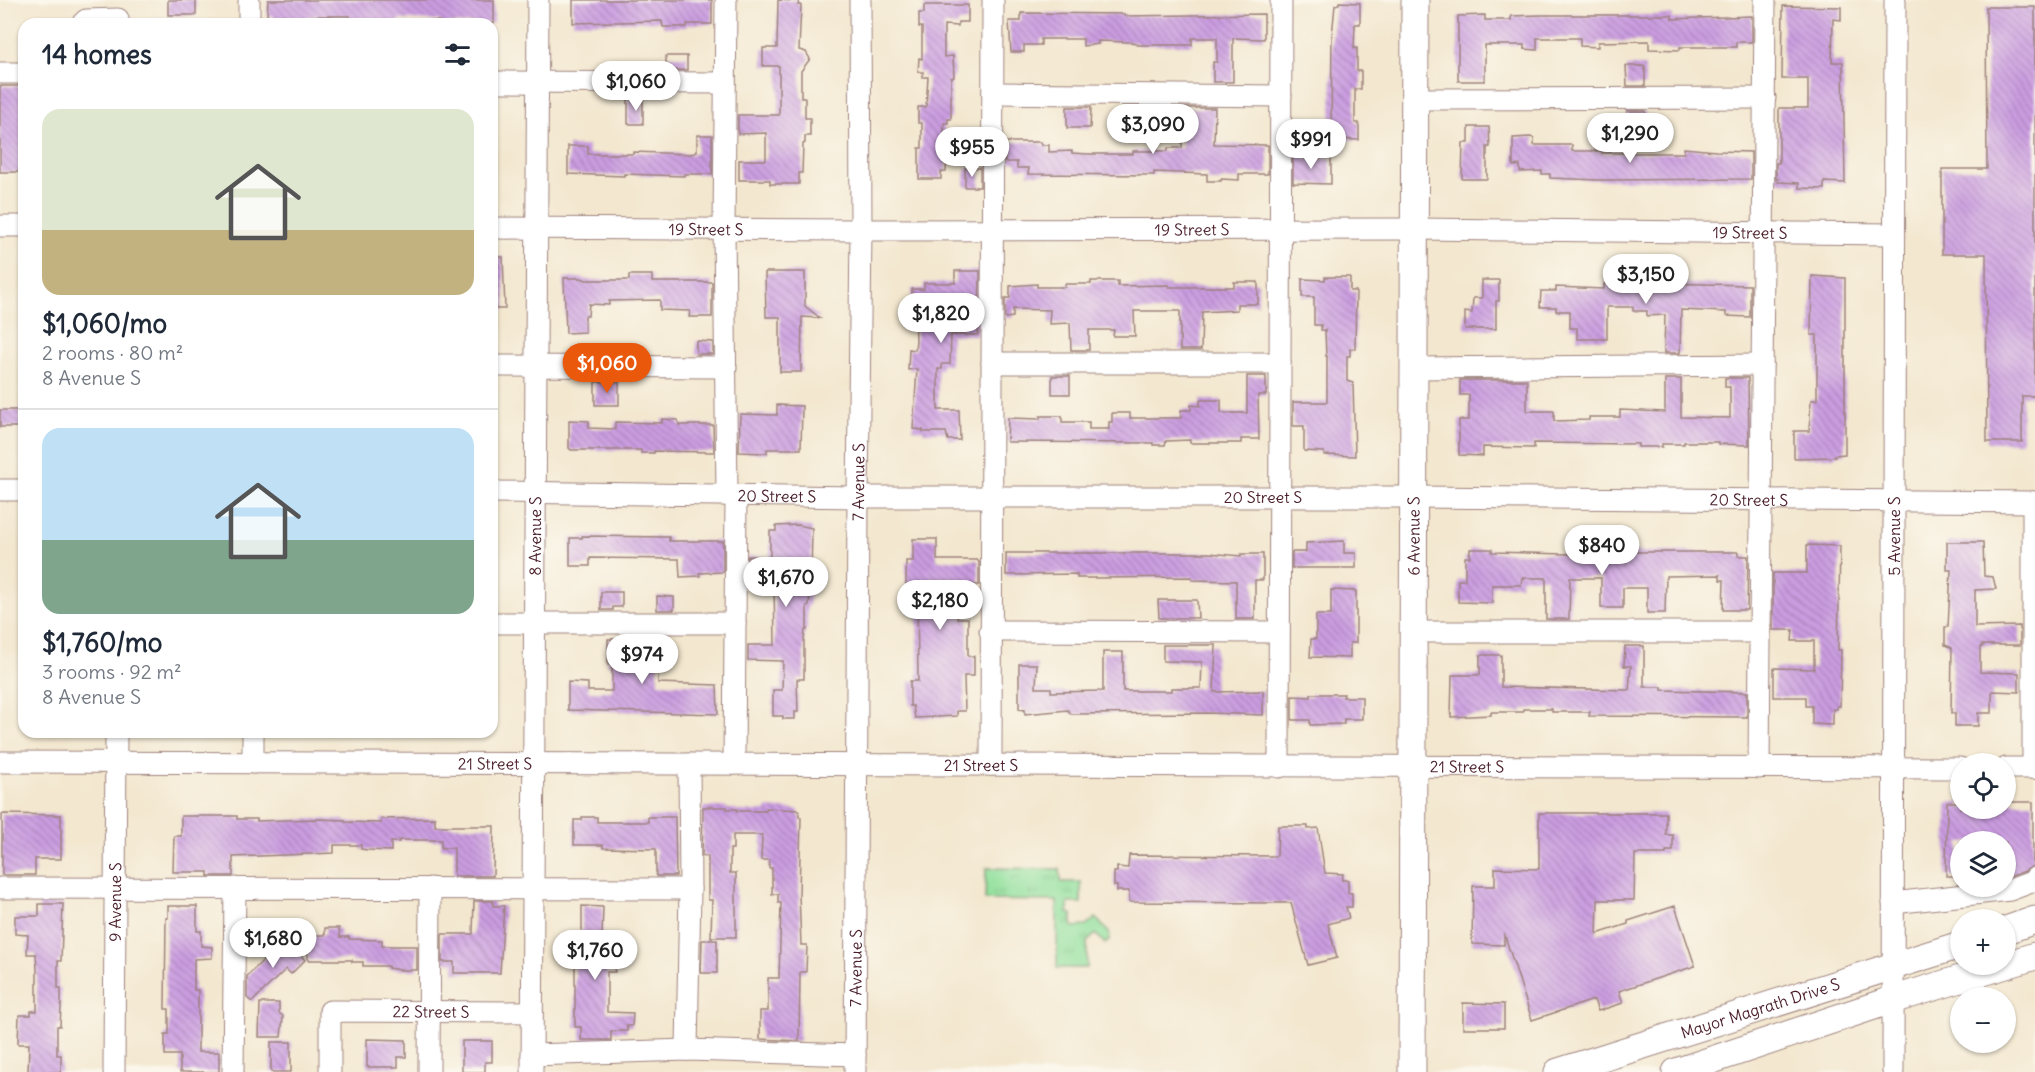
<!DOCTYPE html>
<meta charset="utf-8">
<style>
:root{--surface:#fff;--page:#f6f6f7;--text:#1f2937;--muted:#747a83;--line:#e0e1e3;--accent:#ea580c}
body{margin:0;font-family:Delius,sans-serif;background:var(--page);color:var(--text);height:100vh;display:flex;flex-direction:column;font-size:22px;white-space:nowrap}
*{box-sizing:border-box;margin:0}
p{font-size:20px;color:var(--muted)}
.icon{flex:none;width:33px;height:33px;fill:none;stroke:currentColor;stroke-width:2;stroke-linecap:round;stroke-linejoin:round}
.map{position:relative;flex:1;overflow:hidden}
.panel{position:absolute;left:18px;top:18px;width:480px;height:720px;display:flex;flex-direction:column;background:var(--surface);border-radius:18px;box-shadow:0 2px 4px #0004}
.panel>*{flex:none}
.tools{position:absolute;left:1950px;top:753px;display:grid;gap:12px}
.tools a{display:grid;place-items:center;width:66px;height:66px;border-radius:50%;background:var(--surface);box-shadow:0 2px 4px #0004;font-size:30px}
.price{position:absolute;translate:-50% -51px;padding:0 14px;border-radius:21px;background:#fff;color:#222;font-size:20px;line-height:39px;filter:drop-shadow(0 2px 3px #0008)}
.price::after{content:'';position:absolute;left:50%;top:36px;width:18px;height:14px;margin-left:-9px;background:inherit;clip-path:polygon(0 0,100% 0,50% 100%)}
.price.current{background:var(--accent);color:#fff}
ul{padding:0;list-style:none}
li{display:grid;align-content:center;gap:12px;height:318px;padding:0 24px}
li+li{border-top:2px solid var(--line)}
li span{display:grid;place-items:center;height:186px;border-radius:18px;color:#555}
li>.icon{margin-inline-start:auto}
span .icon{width:108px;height:108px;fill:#fffc;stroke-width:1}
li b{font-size:26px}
h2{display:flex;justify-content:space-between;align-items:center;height:72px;padding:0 24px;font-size:26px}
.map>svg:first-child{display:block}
.park{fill:url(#park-tufts);stroke:#6e8064;stroke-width:1.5}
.building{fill:url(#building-back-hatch)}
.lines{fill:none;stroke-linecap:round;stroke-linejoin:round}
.minor-casing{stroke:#9e837d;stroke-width:23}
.major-casing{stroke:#9e837d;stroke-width:29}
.minor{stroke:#fff;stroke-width:21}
.major{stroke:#fff;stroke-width:27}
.labels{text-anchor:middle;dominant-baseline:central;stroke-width:4.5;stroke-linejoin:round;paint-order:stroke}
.street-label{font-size:16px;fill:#4a1f2b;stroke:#fbf7ec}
</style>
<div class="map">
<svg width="2035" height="1072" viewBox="0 0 2035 1072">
<defs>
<pattern id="park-tufts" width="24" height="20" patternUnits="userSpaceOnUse" patternTransform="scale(1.5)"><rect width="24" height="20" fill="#92e09d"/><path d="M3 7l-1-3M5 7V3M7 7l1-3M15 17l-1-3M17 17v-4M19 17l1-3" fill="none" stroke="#7fc087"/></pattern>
<pattern id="building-back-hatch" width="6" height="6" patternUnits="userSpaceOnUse" patternTransform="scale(1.5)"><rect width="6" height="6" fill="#cb9de1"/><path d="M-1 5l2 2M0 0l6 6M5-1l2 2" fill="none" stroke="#a77fb7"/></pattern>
</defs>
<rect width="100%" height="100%" fill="#fbf7ec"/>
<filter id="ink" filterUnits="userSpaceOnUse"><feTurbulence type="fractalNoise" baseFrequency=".0167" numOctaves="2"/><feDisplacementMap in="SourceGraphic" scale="12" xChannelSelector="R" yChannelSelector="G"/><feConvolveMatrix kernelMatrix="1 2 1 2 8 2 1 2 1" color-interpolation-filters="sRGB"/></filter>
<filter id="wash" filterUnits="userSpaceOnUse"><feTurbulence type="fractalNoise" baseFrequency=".008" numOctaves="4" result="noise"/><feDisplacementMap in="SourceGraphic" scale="24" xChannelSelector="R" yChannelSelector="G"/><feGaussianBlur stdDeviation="1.35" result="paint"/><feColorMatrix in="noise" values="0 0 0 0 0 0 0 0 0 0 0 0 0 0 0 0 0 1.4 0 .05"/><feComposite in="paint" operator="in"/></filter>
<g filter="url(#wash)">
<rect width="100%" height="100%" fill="#f3e7cf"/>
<path class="park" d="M986 868 1060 869 1061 882H1081V903H1068V913L1072 914V924L1074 927 1086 926 1096 918 1110 934 1109 940 1105 944 1096 934 1087 942V968H1057V901L985 900Z"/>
<g id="blocks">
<path class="building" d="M168 0H196V15H168Z
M268 0H494V23L442 24 439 21 398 20V24H383V21H350V16H316L308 17V24H274L273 16H267Z
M573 0H712V24H687V27H663L662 21 573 23Z
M778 0 799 1 798 5H801L799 50 806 52 810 59 801 71V98H805V118H810V136H805V143L803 144 802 173H799V184H770V180H739V160H766V133L738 134V115H779V66H763V48H777Z
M1339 2 1360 3V24H1355L1354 48H1357V71H1361V89H1355V123H1359V140L1331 139 1332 36 1335 5 1339 4Z
M924 5H968V22H958V26L944 25V57L953 56 954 77 951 78V119H948V123H944V148H947L946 172H941V179H919V148H922V123H918V107H926L928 77H923V72H918L919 58 922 59V27H919V13H924Z
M1783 6 1841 7V20L1833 19 1832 62H1843L1845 183 1824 182V189L1799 188V183L1778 182V179H1776V163H1779V108H1808V79H1782Z
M1986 7H2035V396H2022V442H1987L1986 254H1942V169H1987Z
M1021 13 1124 14V16L1264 14V39L1233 38V82H1213V62H1217V38H1192V45H1137V43L1130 42 1098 41V44L1083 46V39H1041V45H1024V52H1011L1009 21H1021Z
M1485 15V20H1511V16L1542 15H1672V19L1752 16V42H1736V47H1680V50L1649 49V41L1598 42V47L1580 46V38H1537V50L1524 49V45H1485V81H1458V16Z
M666 56H687V70H666Z
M1626 66H1645V86H1627Z
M0 86H24V172H0Z
M628 99H643V124H628Z
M1067 107H1091L1090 128H1067Z
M1177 108H1215L1214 144 1268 145V174H1239V180L1221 179V181H1207V174L1154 172V175L1028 174 1029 168H1017V162H1005V142H1041V145H1049V152L1072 151V153L1088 154H1133V151H1168V148H1182V123H1177Z
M1627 111H1645L1646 126 1628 127Z
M1469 127H1489L1490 147H1487V179H1462L1463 143H1469Z
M697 135H712V174H684V176L624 174V176L568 174V146H588V154H633V152L691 154 697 152Z
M1530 137 1534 138V145H1572V151H1602V153H1684V148L1716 151 1751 152V179L1598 180 1550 178V174H1542V171L1520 172V165L1513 166V138Z
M1293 153H1304V158H1331V184L1293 183Z
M965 168H980V187H965Z
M492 257H503L505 309H492Z
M955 271H980L979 318 978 335H951L950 364H942V369H938V410H959L960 440H948L946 432H923V430L913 429 917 369 908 370 909 349 915 350 916 340 915 315H911L912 289H924V283H955Z
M765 272H805V306L820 318 802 317 801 372H780V317H766Z
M629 275H652V282H712V317H689L690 311 660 310V300L609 301V305L589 304 588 316H585V332L566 333 564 278H582L586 280H629Z
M1812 276 1845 278V454L1835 455V457L1794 458V431H1809L1811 400H1817V335H1811Z
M1325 277H1350V291H1356L1355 349H1350V356H1347V381L1353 383 1355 456 1324 455V452L1304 451V426H1293V402H1327V356H1326L1325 330H1321V325H1314V297H1302V279L1325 280Z
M1482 280H1499V301H1496V329H1465V312L1472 313 1473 298H1482Z
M1091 281H1118V286L1169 285V287H1234V282H1258V304H1237V310L1202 312 1201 350H1180V311H1134L1135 336H1113L1114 330H1089V350H1071L1070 323 1049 324 1050 310 1013 309V317L1005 318V298H1010V286L1037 284V287H1065V284H1091Z
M1655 283 1750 285V317L1726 316V312L1681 310 1680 353H1664L1665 315 1647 316V311H1633V307H1607V339H1577V328H1570V311H1556V307H1540L1541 291H1556V287L1604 289V284Z
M696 341 713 342V354H696Z
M1052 376H1070V394H1052Z
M1247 376H1266V395H1258L1259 439H1241V443H1190V440L1166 441 1165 445H1153V443L1007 442 1008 418 1040 419V416H1062V422H1089V429H1109V422H1112V413H1130V418H1181V410H1191V405L1200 406V400H1221V413H1247Z
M1725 378H1748L1749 445 1718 444V442H1684V444H1662V447H1638V444L1534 443V448L1483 447V456L1459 455V420H1469V395H1460V380H1527V411H1554V421L1589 420V417H1620V410L1665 412V379H1681V417L1730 418V387H1725Z
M595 382H619V405H595Z
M777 405 802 406 801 449H767V453H763L739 452 740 414 777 415Z
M0 410H20V427H0Z
M662 419 678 420 679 425H713L714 452 654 451V453H641V450H571L569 448V420L589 421V428L615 429V422L662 423Z
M798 525 812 528 811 581 809 606H807V630H805L804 641V679H797L798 712H795V719H783V716H773V690H782L783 661 748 660V645H775L774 582 748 581V556L770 557V531H776V526Z
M582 536 669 537V541H723V572L699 573 700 576 680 577 679 559 590 558V566H570V538H582Z
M913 539H937V560H977L979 562V585H958L957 618H968V656H974V676H964L965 711H957V716L915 718 913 706H910V681H918L917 585H906V561H913Z
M1344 541V553H1356V568H1292V552H1306V543Z
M1947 542H1983L1984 576 1993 577 1996 589 1975 590V627L2020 626V645H1982V647H1980V672L2019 673V692L1992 691V713H1978V726H1955V713H1951L1952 648 1945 645V627H1948L1951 570H1947Z
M1807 545 1840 546 1838 650H1841L1840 706H1837V709H1833V725L1812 724V706H1806V697H1774V668L1814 669V641H1792L1793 630H1773V573H1807Z
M1470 549H1492V552L1567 554H1575V551H1594V554H1621V552H1738V556H1748L1747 610H1723L1724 580H1720V575L1666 576 1665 613H1647V588H1623V608H1601V578H1570L1569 619H1546V578H1522L1521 585H1492V603L1458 602V580H1465V557H1470Z
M1006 553H1209L1241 556V554H1263V580H1255V619H1236V581L1192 580V577L1094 578H1077V574L1006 575Z
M1331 590 1356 591V643H1350V658L1310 657 1311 639H1316V615H1331Z
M601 592H622V607H613V610H601Z
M657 596 674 597V610H657Z
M1158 600H1197L1198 618H1159Z
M645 636H659L658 683 717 685 718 714 568 710V682L588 683V691H612V665H608V639H645Z
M1163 645H1216L1214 692 1263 691V715L1209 713 1071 714 1068 710 1025 714V710L1019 709V664H1037L1036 688H1051V692L1103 691V652H1123V691H1171V688H1201L1202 662 1163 661Z
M1625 646H1644V687H1662V690L1747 692V717L1589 716 1590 712H1552V709H1523V712H1491V715L1451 717 1452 675H1480V655H1501V687L1629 690 1631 666H1624Z
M1311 694H1344L1343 697H1362V719H1344V724L1310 725V720H1292V696L1311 697Z
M1947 802H1960V808H2006V802H2033V866L2025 871 2006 878V842H1960V876H1946Z
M703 807H727V809H737V811H766V808L799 810V817H801L799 894 801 945H807L806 972H800L799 1041 760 1039V1011H768V978H779L781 903H778V894H772V868H769V860H761L762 835H733V849H730V873H736V937H711L712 900H708V856H702Z
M1539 813H1666V835H1673V851H1666V854H1635L1634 900H1598L1597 934 1628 924V921L1675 906 1695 966 1619 991 1623 1003 1598 1011 1594 1000 1532 1020 1504 933V945L1472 944 1473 886H1495V868L1539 869Z
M2 814 61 815V859H35V875H2Z
M181 816H237V819H257V821L317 819 345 820V822L381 823V819L435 818V826H494L493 876H454V848H441V840H399V842H391V851L368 850 361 849V845H334V853L233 857V876H208V872H173L174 836H181Z
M582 817H597V822H648V817H675L676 876H656V849L603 848V845H574V820H582Z
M1278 826H1308V829L1318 828 1325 873 1343 874 1342 880H1348V893H1352V907H1346L1349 918 1328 924 1337 958 1308 965 1291 903 1129 902V891H1117V886H1114V872H1117V867L1128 868 1129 855 1277 856Z
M474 901H493V906H504L500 973H454V962H442V934H473Z
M39 904H63L61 961H58V988H61V1008L60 1026H57V1055H61V1072H28L29 1044H18L19 1015H31V1011H37V970L36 954H27L28 935 15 934V916H39Z
M168 906H197V931H201V946L212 947V958L194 959V990H198V1052H219V1072H180V1055H165V1034H169V1009H165L166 918H168Z
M582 906 603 907 602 937H607L615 972H607V1012L633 1013 632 1026H627V1031H611V1040H581V1027H575V946L580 944V937H582Z
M325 928H339L340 937H349V939L382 940V946H417V970H400L388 968V966H363V962H352V960H308V935H325Z
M285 939 305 960 291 974 286 969 252 1002 247 998V976Z
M702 940H717V973H701Z
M260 1003H279V1013L283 1016 281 1037H259Z
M1463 1003 1504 1004V1028H1463Z
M367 1039 406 1040V1057H398V1067H367Z
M462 1041H492V1062H485V1072H462Z
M271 1042H291V1072H271Z"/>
</g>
</g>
<g filter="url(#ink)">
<use href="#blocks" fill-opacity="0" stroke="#9e837d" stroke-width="1.5"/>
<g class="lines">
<g class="minor-casing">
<g id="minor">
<path d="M249 0V24"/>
<path d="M726 0 724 229 727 495"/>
<path d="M82 24 86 20 118 19"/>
<path d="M0 73H24"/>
<path d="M492 82 725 83"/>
<path d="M993 93 1281 96"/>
<path d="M1415 99 1765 98"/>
<path d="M0 226H24"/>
<path id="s1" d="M492 228 861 230 1414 229 1893 234"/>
<path d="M992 363H1280"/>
<path d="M492 366 726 367"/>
<path d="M1414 368 1762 365"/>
<path d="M0 490H24"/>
<path id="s2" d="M492 492 858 497H1414L2035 502"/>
<path d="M2033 502V768"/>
<path d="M492 623H735"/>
<path d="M990 631 1279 632"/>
<path d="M1413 632H1760"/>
<path d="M253 732V763"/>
<path id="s3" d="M0 762 1960 768"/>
<path d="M734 764 736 495"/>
<path d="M991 765 993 0"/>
<path d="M1279 767 1281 0"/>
<path d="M1759 768 1765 0"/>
<path d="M2006 768H2035"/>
<path d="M0 888 690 889"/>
<path d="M1893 903 2010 890 2034 881 2035 878"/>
<path d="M687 1050 690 889 689 764"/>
<path d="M532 1055 687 1050 855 1055"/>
<path id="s4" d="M114 1072 116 732"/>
<path d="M233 1072 235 888"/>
<path id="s5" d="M330 1072V1011L532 1012"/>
<path d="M429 1072 430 888"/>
<path id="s6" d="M532 1072 538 0"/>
<path id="s7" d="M855 1072 858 497 861 230 860 0"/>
<path id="s8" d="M1893 1072 1895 0"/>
</g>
</g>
<g class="major-casing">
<g id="major">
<path d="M2006 930 2035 920"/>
<path id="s9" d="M1412 1072 1415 0"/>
<path id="s10" d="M1558 1072 1960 945"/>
<path d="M1676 1072 1892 1000 2035 956"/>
</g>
</g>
<use href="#minor" class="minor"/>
<use href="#major" class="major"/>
</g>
</g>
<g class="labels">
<g class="street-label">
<text stroke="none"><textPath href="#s1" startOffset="214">19 Street S</textPath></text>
<text stroke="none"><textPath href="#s1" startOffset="700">19 Street S</textPath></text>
<text stroke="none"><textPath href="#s1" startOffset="1258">19 Street S</textPath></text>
<text stroke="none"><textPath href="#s7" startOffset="590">7 Avenue S</textPath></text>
<text stroke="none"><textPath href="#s2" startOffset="285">20 Street S</textPath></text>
<text stroke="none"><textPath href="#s2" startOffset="771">20 Street S</textPath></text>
<text stroke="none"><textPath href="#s2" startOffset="1257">20 Street S</textPath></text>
<text stroke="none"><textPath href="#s6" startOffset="536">8 Avenue S</textPath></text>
<text stroke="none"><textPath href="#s9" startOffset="536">6 Avenue S</textPath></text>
<text stroke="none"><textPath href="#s8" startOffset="536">5 Avenue S</textPath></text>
<text stroke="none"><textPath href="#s3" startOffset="495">21 Street S</textPath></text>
<text stroke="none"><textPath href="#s3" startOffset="981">21 Street S</textPath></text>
<text stroke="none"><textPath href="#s3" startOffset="1467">21 Street S</textPath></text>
<text stroke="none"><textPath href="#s4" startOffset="170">9 Avenue S</textPath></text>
<text stroke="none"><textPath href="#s7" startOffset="104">7 Avenue S</textPath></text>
<text stroke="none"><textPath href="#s10" startOffset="212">Mayor Magrath Drive S</textPath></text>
<text stroke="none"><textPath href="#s5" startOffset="162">22 Street S</textPath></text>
</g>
</g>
</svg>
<div class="tools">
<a><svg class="icon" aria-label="locate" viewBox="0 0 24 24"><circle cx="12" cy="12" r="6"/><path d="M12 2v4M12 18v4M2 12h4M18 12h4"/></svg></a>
<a><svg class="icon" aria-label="layers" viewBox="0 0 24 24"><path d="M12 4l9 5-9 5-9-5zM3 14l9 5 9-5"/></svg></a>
<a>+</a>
<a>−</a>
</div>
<b class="price" style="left:636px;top:112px">$1,060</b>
<b class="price" style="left:1153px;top:155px">$3,090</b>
<b class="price" style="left:1630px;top:164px">$1,290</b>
<b class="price" style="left:1311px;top:170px">$991</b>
<b class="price" style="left:972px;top:178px">$955</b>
<b class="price" style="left:1646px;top:305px">$3,150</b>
<b class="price" style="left:941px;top:344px">$1,820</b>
<b class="price current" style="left:607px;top:394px">$1,060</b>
<b class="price" style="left:1602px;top:576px">$840</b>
<b class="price" style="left:786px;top:608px">$1,670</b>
<b class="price" style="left:940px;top:631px">$2,180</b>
<b class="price" style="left:642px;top:685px">$974</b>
<b class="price" style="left:273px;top:969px">$1,680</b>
<b class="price" style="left:595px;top:981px">$1,760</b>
<section class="panel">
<h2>14 homes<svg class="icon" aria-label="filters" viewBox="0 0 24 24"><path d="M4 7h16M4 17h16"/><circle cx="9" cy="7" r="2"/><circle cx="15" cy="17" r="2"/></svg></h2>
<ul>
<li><span style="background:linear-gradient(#dfe7d0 65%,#c2b280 0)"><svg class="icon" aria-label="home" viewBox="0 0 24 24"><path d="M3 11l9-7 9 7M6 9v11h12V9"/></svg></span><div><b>$1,060/mo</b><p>2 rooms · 80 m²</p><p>8 Avenue S</p></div></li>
<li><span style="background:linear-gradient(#bfe0f5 60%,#7fa58c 0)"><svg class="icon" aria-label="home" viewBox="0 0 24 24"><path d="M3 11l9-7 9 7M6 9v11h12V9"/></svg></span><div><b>$1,760/mo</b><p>3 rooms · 92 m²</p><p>8 Avenue S</p></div></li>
</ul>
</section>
</div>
